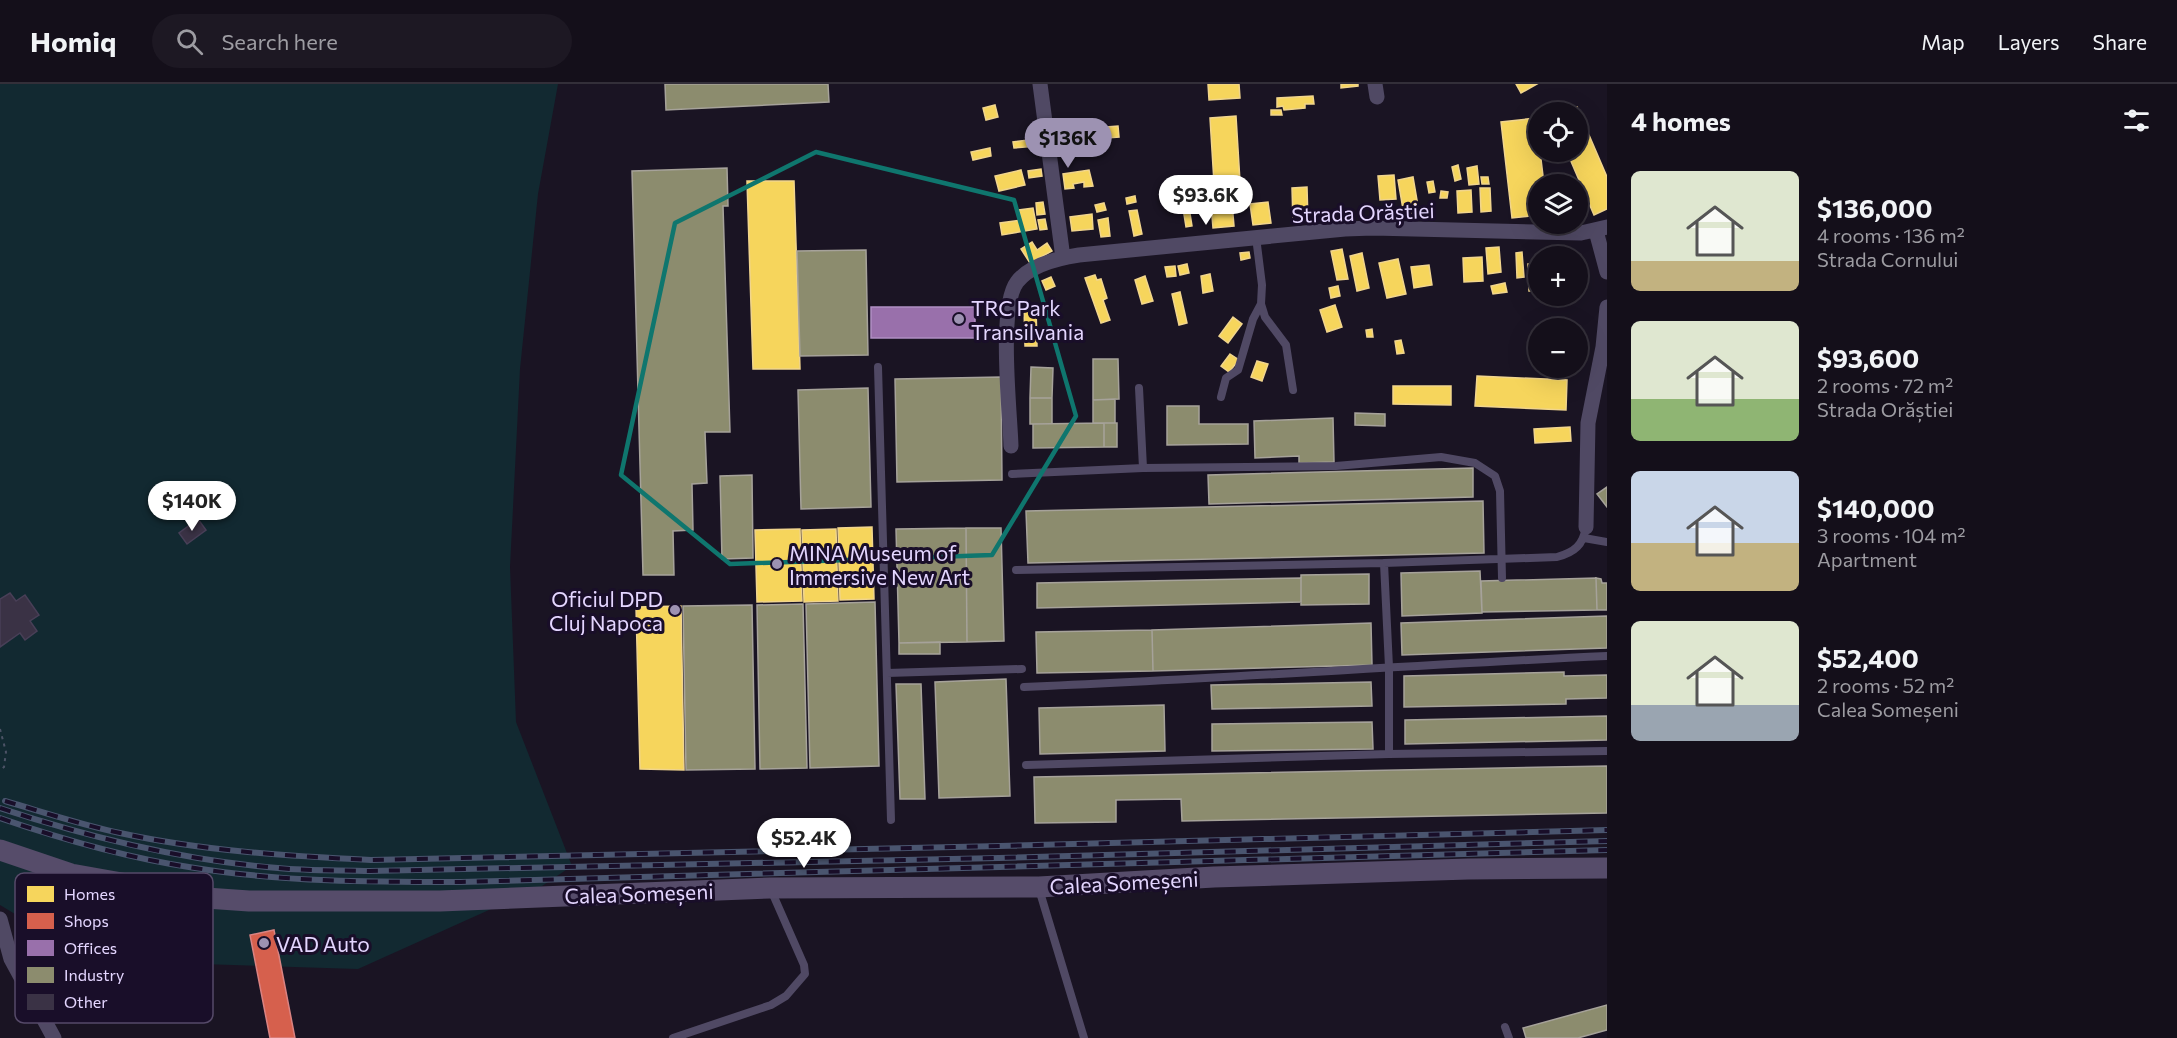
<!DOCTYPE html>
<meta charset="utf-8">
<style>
:root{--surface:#140f1a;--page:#1d1823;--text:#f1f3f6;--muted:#9d9ca2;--line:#332f39;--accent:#9d92b2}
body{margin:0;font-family:Commissioner,sans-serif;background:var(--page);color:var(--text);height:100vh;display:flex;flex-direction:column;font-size:22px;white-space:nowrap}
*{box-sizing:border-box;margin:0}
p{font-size:20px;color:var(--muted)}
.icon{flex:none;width:33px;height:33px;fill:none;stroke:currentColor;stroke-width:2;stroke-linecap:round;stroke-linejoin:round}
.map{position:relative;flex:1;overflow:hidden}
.side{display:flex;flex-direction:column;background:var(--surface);width:570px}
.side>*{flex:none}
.tools{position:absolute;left:1528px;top:18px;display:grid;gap:12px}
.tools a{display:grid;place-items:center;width:60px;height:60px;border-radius:50%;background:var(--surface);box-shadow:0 6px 24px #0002,0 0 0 2px var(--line);font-size:30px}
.price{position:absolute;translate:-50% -51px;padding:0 14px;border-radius:21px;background:#fff;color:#222;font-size:20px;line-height:39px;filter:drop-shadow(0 2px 3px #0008)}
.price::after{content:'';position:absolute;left:50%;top:36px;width:18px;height:14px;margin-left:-9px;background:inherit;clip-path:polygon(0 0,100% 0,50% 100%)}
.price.selected{background:var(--accent);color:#111}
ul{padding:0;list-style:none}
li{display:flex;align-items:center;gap:18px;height:150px;padding:0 24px}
li span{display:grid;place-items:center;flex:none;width:168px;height:120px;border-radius:9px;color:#555}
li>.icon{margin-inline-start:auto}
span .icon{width:72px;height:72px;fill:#fffc;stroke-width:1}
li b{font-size:26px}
h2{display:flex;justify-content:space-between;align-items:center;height:72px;padding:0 24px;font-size:26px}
header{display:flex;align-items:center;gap:36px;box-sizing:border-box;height:84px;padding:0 30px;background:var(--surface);border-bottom:2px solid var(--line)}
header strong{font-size:28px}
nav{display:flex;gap:33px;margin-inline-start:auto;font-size:21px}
.search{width:420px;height:54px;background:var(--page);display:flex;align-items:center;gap:15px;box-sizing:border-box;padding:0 21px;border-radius:33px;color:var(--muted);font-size:22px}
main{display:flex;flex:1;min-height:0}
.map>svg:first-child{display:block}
.green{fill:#122931}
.homes{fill:#f6d55c;stroke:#f1d58d;stroke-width:1.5}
.shops{fill:#d6604d;stroke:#da8382;stroke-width:1.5}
.offices{fill:#9970ab;stroke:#b08fc4;stroke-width:1.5}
.industry{fill:#8c8c6e;stroke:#a6a29a;stroke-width:1.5}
.building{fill:#3a3245;stroke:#483f57;stroke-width:1.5}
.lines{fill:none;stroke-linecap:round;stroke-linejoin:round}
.path{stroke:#4c5366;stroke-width:2;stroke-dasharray:3 4.5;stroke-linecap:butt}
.lane{stroke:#504964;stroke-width:8}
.street{stroke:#504964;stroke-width:15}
.secondary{stroke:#564c6a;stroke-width:21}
.rail-casing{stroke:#4a556f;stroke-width:6}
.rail{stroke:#190e29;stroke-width:4;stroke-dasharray:11;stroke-linecap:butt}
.marked{fill:none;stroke:#0f766e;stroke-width:4.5;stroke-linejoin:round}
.poi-dot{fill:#9d92b2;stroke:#190e29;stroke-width:2}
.labels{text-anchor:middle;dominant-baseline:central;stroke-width:6;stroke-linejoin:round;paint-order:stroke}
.street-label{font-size:21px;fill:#e4d6ff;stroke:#190e29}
.poi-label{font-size:21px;fill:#e4d6ff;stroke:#190e29;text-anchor:start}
.key{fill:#190e29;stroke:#564a69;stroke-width:1.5}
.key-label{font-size:16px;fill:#e4d6ff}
</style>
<header>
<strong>Homiq</strong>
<div class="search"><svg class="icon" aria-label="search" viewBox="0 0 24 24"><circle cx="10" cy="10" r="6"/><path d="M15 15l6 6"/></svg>Search here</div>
<nav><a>Map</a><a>Layers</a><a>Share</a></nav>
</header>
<main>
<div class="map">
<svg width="1607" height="954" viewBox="0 0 1607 954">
<rect width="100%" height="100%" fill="#1a1423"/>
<path class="green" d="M0 0H558L538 110 520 285 510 483 516 638 572 782 542 802 358 885 170 879 83 871 0 821Z"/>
<path class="homes" d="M1208 0H1239L1240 14 1209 16Z
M1341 0H1358V2L1341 4Z
M1516 0H1537L1521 9Z
M1313 12 1314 20H1305V24L1284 26 1283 22 1277 23V14Z
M995 21 998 33 986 36 983 24Z
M1577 23 1607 93V125L1594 131 1567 68H1578V28H1565Z
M1271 26H1281L1282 31H1271Z
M1236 32 1241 114 1215 115 1210 34Z
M1536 34 1544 100H1539V131L1512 134 1501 38Z
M1086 39V50L1058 51V40Z
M1118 42 1119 53 1094 55 1093 44Z
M1036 55 1037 62 1014 64 1013 58Z
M1077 62 1078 68 1064 70 1063 63Z
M990 64 991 72 973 76 971 68Z
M1458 81 1461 95 1455 97 1452 83Z
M1477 82 1479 100 1469 101 1467 84Z
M1041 85 1042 92 1029 94 1028 87Z
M1021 86 1025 101 999 107 995 92Z
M1089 86 1093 102 1084 103V98L1073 100 1074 104 1065 105 1063 90Z
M1394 91 1396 115 1380 116 1378 92Z
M1413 93 1419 128 1404 131 1398 96Z
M1481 93H1488L1489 100H1482Z
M747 97H794L800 285H753Z
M1433 97 1435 108 1429 109 1427 98Z
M1307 103 1308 137 1293 138 1292 104Z
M1480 104H1490L1491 127 1481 128Z
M1471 106 1472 128 1458 129 1457 107Z
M1441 107 1448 108 1447 114H1440Z
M1135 112 1136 118 1127 120 1126 114Z
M1188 117 1192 142 1186 143 1182 118Z
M1043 118 1045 130 1037 131 1036 119Z
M1268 118 1271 139 1253 141 1250 120Z
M1104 119 1106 126 1097 128 1095 121Z
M1232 119 1234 142 1213 144 1211 121Z
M1033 124 1037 145 1002 151 1000 139 1021 136 1019 126Z
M1137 126 1142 150 1134 152 1129 127Z
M1092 130 1093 145 1072 147 1070 133Z
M1108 134 1110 152 1101 153 1098 136Z
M1045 135 1047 145 1040 146 1038 136Z
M1032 158 1037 166 1047 159 1052 167 1030 179 1021 165Z
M1499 163 1501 188 1488 190 1486 164Z
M1342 165 1348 195 1337 196 1331 167Z
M1545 166H1556V172H1545Z
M1249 168 1250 174 1241 176 1240 169Z
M1522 168 1524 193 1517 194 1516 169Z
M1362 169 1369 204 1357 207 1350 172Z
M1482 173 1483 197 1464 198 1463 174Z
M1398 175 1406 210 1387 214 1379 179Z
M1187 180 1189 189 1180 191 1178 182Z
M1528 180H1539V207H1529Z
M1429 181 1432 201 1414 204 1411 183Z
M1175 182 1176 192 1167 193 1165 183Z
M1210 190 1213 207 1203 209 1201 192Z
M1095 191 1097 196 1101 195 1107 214 1103 216 1110 236 1101 239 1085 194Z
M1145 192 1153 217 1142 220 1135 196Z
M1051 193 1055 202 1046 206 1042 197Z
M1505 199 1507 208 1493 210 1491 202Z
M1338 202 1340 212 1331 214 1329 204Z
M1180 208 1187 239 1179 241 1172 210Z
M1335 221 1342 243 1327 248 1320 226Z
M1036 222 1037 262H1025L1024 223Z
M1233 233 1242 240 1228 259 1219 252Z
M1372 245 1373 253H1367L1366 246Z
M1401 256 1404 269 1397 270 1395 257Z
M1230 270 1239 276 1229 288 1221 282Z
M1257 277 1268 280 1262 297 1251 293Z
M1477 292 1567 296 1566 326 1475 322Z
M1393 302H1451V321L1393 320Z
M1570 343 1571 357 1535 359 1534 345Z
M872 443 874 515 840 516 838 444Z
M800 445 802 517 757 518 755 446Z
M836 445 838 517 804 518 802 446Z
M681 522 684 686 640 685 636 523Z"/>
<path class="shops" d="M274 846 295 954H270L250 851Z"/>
<path class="offices" d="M871 223H975V254H871Z"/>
<path class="industry" d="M665 0H828L829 18 666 26Z
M727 84 728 122H723L730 348H705L707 399 692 400 693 446 673 447 674 491H643L632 87Z
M866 166 868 271 800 272 797 167Z
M1093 275H1118L1119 315 1093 316Z
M1031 283 1053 284 1052 314H1030Z
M1001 293 1002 396 897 398 895 295Z
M868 304 871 423 801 425 798 306Z
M1030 314H1052V340H1030Z
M1115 315V339H1093V316Z
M1167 322H1199V340H1248V360L1167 361Z
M1355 329 1385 330V342L1355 341Z
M1333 334 1334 378 1299 379V372L1255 374 1254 337Z
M1104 339H1117V363H1104Z
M1104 339V363L1033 364V340Z
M1473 384V413L1209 420 1208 391Z
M752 391 753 474 722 475 720 392Z
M1607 403V423L1597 410Z
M1483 417 1484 469 1028 479 1026 427Z
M966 444H1001L1004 557 967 558Z
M966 444 967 558 899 559 896 445Z
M1480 487 1482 529 1402 532 1401 489Z
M1369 490V520L1301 521V491Z
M1301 494V518L1037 524V499Z
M1596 494 1597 526 1482 528 1481 497Z
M1596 494 1601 495 1602 499H1607V526H1597Z
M875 518 879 682 810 684 806 520Z
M803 520 807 684 760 685 757 521Z
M752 521 755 685 686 686 683 522Z
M1607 532V564L1402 571 1401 539Z
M1371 539 1372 581 1153 587 1152 546Z
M1152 546 1153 587 1037 589 1036 548Z
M940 558V570H899V559Z
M1564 588V592L1607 591V614L1566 615V620L1404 623V592Z
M1006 595 1010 712 939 714 935 598Z
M1371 598 1372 622 1212 625 1211 601Z
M896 600H921L925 715H900Z
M1164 621 1165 667 1040 670 1039 624Z
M1607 632V656L1405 660V636Z
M1372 638 1373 665 1212 667V640Z
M1607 682V729L1182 737 1181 715 1116 716V738L1035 739 1034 693Z
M1607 921V946L1578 954H1526L1523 944Z"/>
<path class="building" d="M198 435 206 446 187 460 179 449Z
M10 509 16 517 25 511 39 531 30 537 37 547 25 556 20 549 0 563V515Z"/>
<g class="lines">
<path class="path" d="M0 645 6 668 4 683 0 686"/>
<path class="lane" d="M1261 220 1265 233 1286 261 1293 306
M878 283 891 736
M1139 304 1143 384
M1221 313 1226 294 1238 286 1253 235 1261 220 1262 201 1256 153
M1012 390 1143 384 1336 382 1441 373 1475 379 1495 392 1500 407 1502 494
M1584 454 1607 458
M1384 479 1389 583V670
M1016 486 1384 479 1557 473C1575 468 1583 461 1586 443
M887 589 1022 585
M1024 603C1218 595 1412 581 1607 572
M1026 681 1389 670 1607 667
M1039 805 1084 954
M1505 943 1509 954
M673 954 771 921 786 912 805 890 804 881 771 806"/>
<path class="street" d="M1040 0 1063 174
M1375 0 1377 13
M1596 147 1607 188
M1011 362C1010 328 998 223 1017 198 1030 181 1059 174 1079 171L1345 145 1373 144 1581 149 1607 143
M1586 443 1588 339 1603 263 1607 223
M0 835 11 875 54 954"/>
<path class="secondary" d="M0 766 71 790 206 814 249 817H440L770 804 1039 803 1214 793 1468 785 1607 784"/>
<g class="rail-casing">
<path id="rail" d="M5 717C43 728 82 741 120 749 203 767 287 772 371 776L1000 762 1607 746
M0 724C91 754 182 776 278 784 308 787 339 786 370 787L999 774 1607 757
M0 734C64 756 128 774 195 784 283 798 372 798 461 798L1607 766"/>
</g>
<use href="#rail" class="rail"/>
</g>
<path class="marked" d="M816 68 1014 116 1076 332 992 471 730 480 621 391 675 139Z"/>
<g class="poi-dot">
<circle cx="959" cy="235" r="6"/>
<circle cx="777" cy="480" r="6"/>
<circle cx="675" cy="526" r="6"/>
<circle cx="264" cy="859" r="6"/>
</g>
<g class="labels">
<g class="street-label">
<text transform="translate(1363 128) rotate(-2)">Strada Orăștiei</text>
<text transform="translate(1124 798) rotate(-3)">Calea Someșeni</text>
<text transform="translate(639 809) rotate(-2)">Calea Someșeni</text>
</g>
<g class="poi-label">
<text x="971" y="223">TRC Park<tspan x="971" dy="24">Transilvania</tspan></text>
<text x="789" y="468">MINA Museum of<tspan x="789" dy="24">Immersive New Art</tspan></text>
<text x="663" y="514" text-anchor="end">Oficiul DPD<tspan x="663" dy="24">Cluj Napoca</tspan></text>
<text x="276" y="859">VAD Auto</text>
</g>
</g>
<rect x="15" y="789" width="198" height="150" rx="9" class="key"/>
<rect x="27" y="802" width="27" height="16" fill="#f6d55c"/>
<rect x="27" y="829" width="27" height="16" fill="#d6604d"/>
<rect x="27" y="856" width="27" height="16" fill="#9970ab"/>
<rect x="27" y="883" width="27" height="16" fill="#8c8c6e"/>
<rect x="27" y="910" width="27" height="16" fill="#3a3245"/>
<g class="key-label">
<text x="64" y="816">Homes</text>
<text x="64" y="843">Shops</text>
<text x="64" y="870">Offices</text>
<text x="64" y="897">Industry</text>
<text x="64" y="924">Other</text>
</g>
</svg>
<div class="tools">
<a><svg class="icon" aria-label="locate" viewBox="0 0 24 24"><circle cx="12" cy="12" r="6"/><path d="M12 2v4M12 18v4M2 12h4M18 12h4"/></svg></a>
<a><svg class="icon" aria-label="layers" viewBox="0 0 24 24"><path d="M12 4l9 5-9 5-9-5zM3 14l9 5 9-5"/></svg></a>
<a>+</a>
<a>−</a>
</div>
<b class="price selected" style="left:1068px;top:85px">$136K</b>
<b class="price" style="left:1206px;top:142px">$93.6K</b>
<b class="price" style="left:192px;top:448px">$140K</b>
<b class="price" style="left:804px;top:785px">$52.4K</b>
</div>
<section class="side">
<h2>4 homes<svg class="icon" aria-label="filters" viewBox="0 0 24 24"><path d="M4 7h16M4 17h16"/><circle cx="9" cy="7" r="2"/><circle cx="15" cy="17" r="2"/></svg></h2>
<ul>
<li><span style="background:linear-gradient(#dfe7d0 75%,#c2b280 0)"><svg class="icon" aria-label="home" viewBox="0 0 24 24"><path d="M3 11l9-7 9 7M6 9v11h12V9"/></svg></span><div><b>$136,000</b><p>4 rooms · 136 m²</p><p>Strada Cornului</p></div></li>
<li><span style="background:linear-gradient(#dfe7d0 65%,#8fb573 0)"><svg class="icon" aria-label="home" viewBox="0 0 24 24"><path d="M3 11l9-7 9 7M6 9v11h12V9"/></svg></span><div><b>$93,600</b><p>2 rooms · 72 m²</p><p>Strada Orăștiei</p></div></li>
<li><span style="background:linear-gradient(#c9d6e8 60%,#c2b280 0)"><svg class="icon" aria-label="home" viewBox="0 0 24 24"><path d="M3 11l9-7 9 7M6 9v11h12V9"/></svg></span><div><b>$140,000</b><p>3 rooms · 104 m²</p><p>Apartment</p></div></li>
<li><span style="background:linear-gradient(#dfe7d0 70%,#9aa5b1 0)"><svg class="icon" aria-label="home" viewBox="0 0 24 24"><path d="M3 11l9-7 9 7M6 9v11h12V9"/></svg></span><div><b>$52,400</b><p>2 rooms · 52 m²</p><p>Calea Someșeni</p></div></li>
</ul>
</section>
</main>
